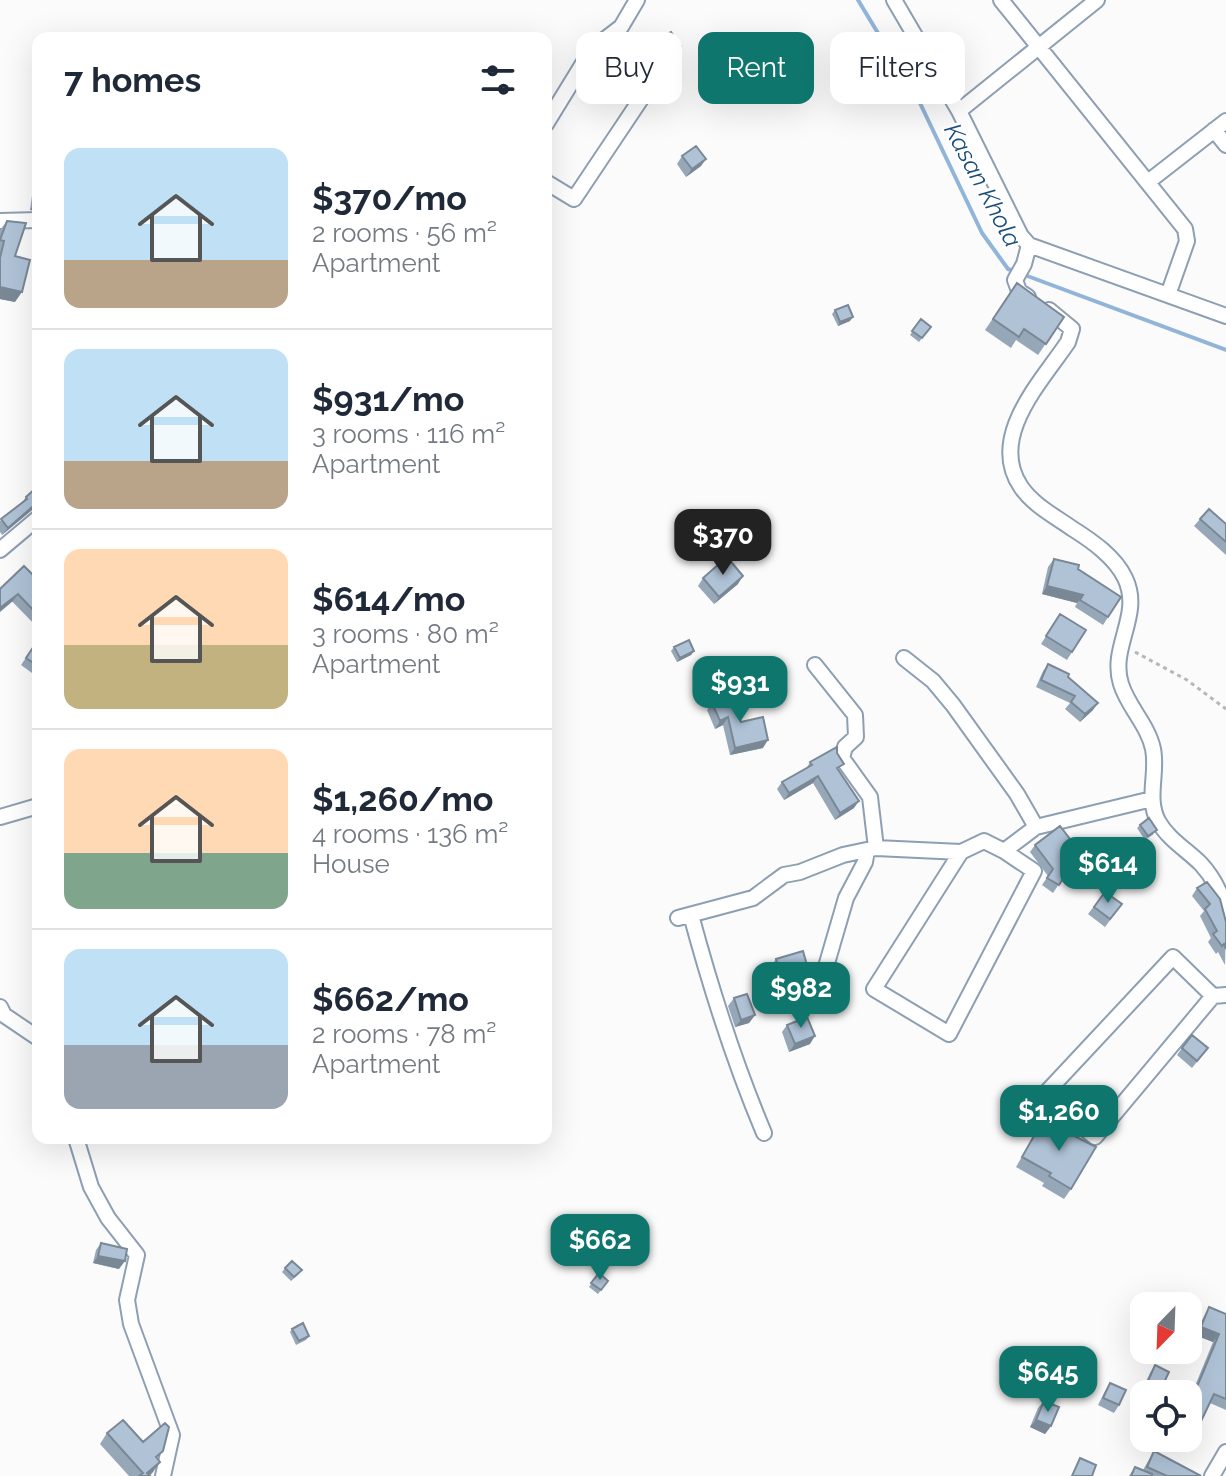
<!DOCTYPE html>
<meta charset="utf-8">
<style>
:root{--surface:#fff;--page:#f2f2f3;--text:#1f2937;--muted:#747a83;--line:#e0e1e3;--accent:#0f766e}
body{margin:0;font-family:Raleway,sans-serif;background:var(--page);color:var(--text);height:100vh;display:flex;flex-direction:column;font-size:30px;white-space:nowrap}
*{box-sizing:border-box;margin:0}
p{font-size:26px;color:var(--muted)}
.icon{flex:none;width:44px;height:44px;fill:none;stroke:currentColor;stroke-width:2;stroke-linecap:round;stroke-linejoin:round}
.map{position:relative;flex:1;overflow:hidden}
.drawer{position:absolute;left:32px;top:32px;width:520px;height:1112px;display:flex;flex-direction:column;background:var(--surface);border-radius:16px;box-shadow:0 8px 32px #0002}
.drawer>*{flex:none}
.guide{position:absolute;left:576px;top:32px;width:530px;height:72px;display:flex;gap:16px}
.needle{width:52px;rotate:203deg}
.buttons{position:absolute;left:1130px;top:1292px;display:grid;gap:16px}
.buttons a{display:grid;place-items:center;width:72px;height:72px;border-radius:16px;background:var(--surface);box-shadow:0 8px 32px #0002;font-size:40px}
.price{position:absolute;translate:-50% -68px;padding:0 18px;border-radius:16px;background:var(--accent);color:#fff;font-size:26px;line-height:52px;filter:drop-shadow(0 2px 4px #0008)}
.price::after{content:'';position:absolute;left:50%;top:48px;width:24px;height:18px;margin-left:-12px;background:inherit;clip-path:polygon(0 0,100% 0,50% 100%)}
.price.selected{background:#222;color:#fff}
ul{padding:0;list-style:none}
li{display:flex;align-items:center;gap:24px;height:200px;padding:0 32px}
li+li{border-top:2px solid var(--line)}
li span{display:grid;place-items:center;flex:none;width:224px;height:160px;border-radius:16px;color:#555}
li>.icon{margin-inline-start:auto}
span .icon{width:96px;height:96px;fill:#fffc;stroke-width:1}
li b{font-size:34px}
h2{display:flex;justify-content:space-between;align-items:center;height:96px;padding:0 32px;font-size:34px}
.tag{padding:0 28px;border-radius:16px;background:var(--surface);box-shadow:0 8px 32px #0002;font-size:28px;line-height:72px}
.tag.selected{background:var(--accent);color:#fff}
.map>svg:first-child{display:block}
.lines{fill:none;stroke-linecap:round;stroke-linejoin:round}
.stream{stroke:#91b4d9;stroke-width:4}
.minor-casing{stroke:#8d9fb2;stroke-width:18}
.path{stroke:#b5b7ba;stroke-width:3;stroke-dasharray:4 4;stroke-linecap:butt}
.minor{stroke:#fff;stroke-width:14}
.wall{fill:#96a7b8}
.shaded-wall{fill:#7a8896}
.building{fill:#afc2d6;stroke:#7a8896;stroke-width:2}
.labels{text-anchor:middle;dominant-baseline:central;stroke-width:6;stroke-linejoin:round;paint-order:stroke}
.water-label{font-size:24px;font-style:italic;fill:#194d7b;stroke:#fff}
</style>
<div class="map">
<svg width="1226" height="1476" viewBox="0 0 1226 1476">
<rect width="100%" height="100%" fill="#fbfbfb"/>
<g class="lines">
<path class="stream" d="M858 0 919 101 982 233 1008 269 1014 271
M1022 274 1226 350"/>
<g class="minor-casing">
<path id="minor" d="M894 0 959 111 1021 236 1029 245 1226 316
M1001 0 1185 229 1187 241 1168 295
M959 111 1097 0
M546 124 584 62 604 40 621 27 637 0
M1214 130 1226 145
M546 182 574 199 657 75 604 40
M1148 182 1226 121
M0 221 38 220
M1028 297 1019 291 1015 280 1024 264 1029 245
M1049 310 1072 329 1068 342C1042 381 987 437 1021 487 1033 505 1056 517 1073 529 1092 541 1115 557 1125 578 1143 615 1109 647 1121 684 1128 707 1148 725 1153 749 1158 773 1146 798 1158 821 1168 839 1187 850 1201 864 1214 878 1221 893 1226 911
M0 550 38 518
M904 658 933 681 953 705 1017 794 1036 827
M815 665 855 715 856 737 845 747 842 758 870 797 876 848
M0 817 38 806
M961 852 874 989 949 1034 1034 871 1004 851
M691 915C711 989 734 1062 764 1133
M678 918 753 898 784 875 800 872 843 855 876 848 961 852 984 841 1004 851 1036 827 1152 799
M825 970 846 898 865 862 867 850
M1213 996 1173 957 1043 1096 1095 1137 1213 996 1226 995
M0 1007 4 1015 38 1038
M76 1138 91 1187 108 1218 137 1255 127 1300 131 1324 172 1435 163 1476
M1212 1476 1226 1452"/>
</g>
<path class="path" d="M1135 652 1187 680 1226 709"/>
<use href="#minor" class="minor"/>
</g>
<path class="wall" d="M658 39 676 54 662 62 652 46Z
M682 156 701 166 686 177 677 164Z
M38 175V211L30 210 34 181Z
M7 221 15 256V302L0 299V230Z
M1017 283 1064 317 1038 355 1016 340 1011 348 985 330Z
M835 310 850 321 838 326 832 314Z
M921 319 931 327 919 342 910 335Z
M26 497 32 510 2 535 0 532V521L21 504Z
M1200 519 1226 524V555L1194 526Z
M1054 559 1078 569 1121 597 1103 625 1075 607 1077 603 1042 594 1048 567Z
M703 578 738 584 714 604 698 586Z
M38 580V628L0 589Z
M1060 614 1086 630 1067 660 1041 644Z
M38 640V666L32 673 21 665Z
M674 647 694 651 691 655 677 662 671 651Z
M1048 664 1068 677 1093 710 1080 722 1065 709 1070 703 1036 687 1043 671Z
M730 673 754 684 739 697 725 680Z
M722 693 741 722 763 748 730 755 723 725 715 729 707 710 712 703 717 700Z
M810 762 839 771 854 808 835 820 813 783 784 800 777 789 782 782 806 769Z
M1140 825 1154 834 1145 840 1137 828Z
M1073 843 1071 845 1084 873 1072 885 1063 878 1053 893 1042 885 1048 876 1030 852 1035 845Z
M1197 888 1226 922 1225 965 1218 952 1216 954 1208 942 1211 938 1200 916 1204 911 1192 896Z
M1105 892 1122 904 1105 927 1088 914Z
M776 959 809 972 804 979 777 986 771 966Z
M834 990 847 992 839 1007 827 1001Z
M734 998 755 1015 749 1023 735 1027 728 1006Z
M787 1025 810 1044 789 1052 782 1032Z
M1182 1048H1208L1192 1068 1177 1055Z
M1043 1120 1071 1189 1064 1199 1042 1186 1044 1183 1016 1167Z
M101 1243 119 1269 93 1263 96 1250Z
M285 1268 299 1274 291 1281 282 1272Z
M599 1273 608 1281 598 1294 589 1287Z
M1209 1307 1226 1314V1410L1210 1403 1194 1436 1188 1444 1176 1438H1188V1403L1213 1342 1195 1335 1204 1316Z
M292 1329 309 1336 306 1340 296 1345 290 1332Z
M1155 1365 1162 1387 1157 1394 1143 1388 1150 1373Z
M1110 1383 1119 1405 1114 1413 1098 1405 1105 1391Z
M1044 1401 1051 1426 1045 1434 1030 1427 1038 1408Z
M107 1433 158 1459 153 1472 150 1476H129L100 1444Z
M1154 1451 1201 1476H1129L1135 1467 1143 1470Z"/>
<path class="shaded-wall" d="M681 46 676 54 662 62 667 54Z
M706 159 701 166 686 177 692 169Z
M35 203H38V211L30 210Z
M0 287 22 292 15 302 0 299Z
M853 317 850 321 838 326 840 322Z
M38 502V510H32L2 535 8 528Z
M743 576 738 584 714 604 719 597Z
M1047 586 1083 595 1077 603 1042 594Z
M18 594 13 601 0 612V608Z
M694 651 691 655 677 662 680 658Z
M760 677 754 684 739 697 744 690Z
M1098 703 1093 710 1080 722 1085 714Z
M728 717 723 725 715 729 720 721Z
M768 740 763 748 730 755 735 748Z
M818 776 813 783 784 800 789 793Z
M859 801 854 808 835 820 840 813Z
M809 972 804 979 777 986 782 979Z
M755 1015 749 1023 735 1027 741 1020Z
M815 1036 810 1044 789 1052 795 1044Z
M98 1256 125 1261 119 1269 93 1263Z
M1201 1327 1219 1334 1213 1342 1195 1335Z
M1036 1420 1051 1426 1045 1434 1030 1427Z
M160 1462 153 1472 148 1476 147 1473Z"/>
<path class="building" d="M671 32 681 46 667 54 658 39Z
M696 146 706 159 692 169 682 156Z
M38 181V203H35Z
M7 221 26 223 15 256 30 260 22 292 0 287V258L4 241 0 240Z
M1017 283 1064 317 1046 344 1024 329 1019 337 993 319Z
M848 305 853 317 840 322 835 310Z
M921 319 931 327 922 338 912 331Z
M38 486V502L8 528 1 519 27 499 26 497Z
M1209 509 1226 524V542L1200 519Z
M727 557 743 576 719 597 703 578Z
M1054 559 1079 565 1078 569 1121 597 1108 617 1080 600 1083 595 1047 586Z
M24 566 38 580V615L18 594 0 608V589Z
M1060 614 1086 630 1072 652 1046 636Z
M38 640V666L26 658Z
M689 640 694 651 680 658 674 647Z
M745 660 760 677 744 690 730 673Z
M1048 664 1069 674 1068 677 1098 703 1085 714 1071 702 1075 696 1041 680Z
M727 691 741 722 763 717 768 740 735 748 728 717 720 721 712 703 723 697 722 693Z
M837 747V753L844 764 837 768 859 801 840 813 818 776 789 793 782 782 812 765 810 762Z
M1149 818 1157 830 1148 836 1140 825Z
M1060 826 1073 843 1071 845 1089 865 1077 878 1069 870 1059 885 1047 878 1053 869 1035 845Z
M1207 882 1220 899 1226 922V949L1224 944 1222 946 1213 934 1217 931 1205 909 1210 904 1197 888Z
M1105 892 1122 904 1110 919 1094 907Z
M803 951 809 972 782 979 776 959Z
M836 986 847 992 841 1004 830 998Z
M747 994 755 1015 741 1020 734 998Z
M807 1017 815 1036 795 1044 787 1025Z
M1192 1035 1208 1048 1197 1061 1182 1048Z
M1043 1120 1096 1147 1071 1189 1049 1176 1051 1173 1022 1157Z
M101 1243 127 1249 125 1261 98 1256Z
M292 1261 302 1270 294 1277 285 1268Z
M599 1273 608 1281 601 1290 591 1283Z
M1209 1307 1226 1314V1399L1214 1394 1194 1436 1188 1433V1405L1189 1406 1219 1334 1201 1327Z
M303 1323 309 1336 299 1341 292 1329Z
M1155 1365 1169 1372 1162 1387 1148 1381Z
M1110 1383 1126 1390 1119 1405 1103 1398Z
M1044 1401 1059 1407 1051 1426 1036 1420Z
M123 1420 143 1442 165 1423 169 1427 163 1451 156 1457 160 1462 147 1473 150 1476H139L143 1473 107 1433Z
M1154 1451 1201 1476H1167L1147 1467Z
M1080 1458 1096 1465 1092 1476H1072Z
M1135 1467 1152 1474V1476H1131Z"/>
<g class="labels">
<g class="water-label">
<text transform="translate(983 185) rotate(62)">Kasan Khola</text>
</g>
</g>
</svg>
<div class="buttons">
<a><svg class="needle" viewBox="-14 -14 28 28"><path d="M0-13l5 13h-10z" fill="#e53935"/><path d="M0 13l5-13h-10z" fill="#747a83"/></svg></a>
<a><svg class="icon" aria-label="locate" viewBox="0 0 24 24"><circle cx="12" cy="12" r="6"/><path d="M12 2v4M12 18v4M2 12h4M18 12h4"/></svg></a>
</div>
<b class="price selected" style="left:723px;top:577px">$370</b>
<b class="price" style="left:740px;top:724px">$931</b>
<b class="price" style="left:1108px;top:905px">$614</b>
<b class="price" style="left:801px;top:1030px">$982</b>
<b class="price" style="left:1059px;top:1153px">$1,260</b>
<b class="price" style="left:600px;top:1282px">$662</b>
<b class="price" style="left:1048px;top:1414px">$645</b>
<div class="guide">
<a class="tag">Buy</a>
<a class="tag selected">Rent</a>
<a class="tag">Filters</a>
</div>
<section class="drawer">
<h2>7 homes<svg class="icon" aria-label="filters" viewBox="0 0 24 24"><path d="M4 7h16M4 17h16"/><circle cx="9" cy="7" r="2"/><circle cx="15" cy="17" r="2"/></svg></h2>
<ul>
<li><span style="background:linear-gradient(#bfe0f5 70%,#b9a48a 0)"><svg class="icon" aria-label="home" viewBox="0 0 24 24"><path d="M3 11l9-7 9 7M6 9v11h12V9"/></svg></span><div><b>$370/mo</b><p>2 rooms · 56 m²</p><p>Apartment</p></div></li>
<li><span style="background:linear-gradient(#bfe0f5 70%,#b9a48a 0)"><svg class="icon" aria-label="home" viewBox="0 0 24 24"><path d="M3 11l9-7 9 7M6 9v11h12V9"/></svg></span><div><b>$931/mo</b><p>3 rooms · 116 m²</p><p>Apartment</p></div></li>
<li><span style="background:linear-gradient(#ffd9b3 60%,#c2b280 0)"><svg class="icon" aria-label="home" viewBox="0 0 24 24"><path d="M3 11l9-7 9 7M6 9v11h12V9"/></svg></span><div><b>$614/mo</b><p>3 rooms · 80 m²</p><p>Apartment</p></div></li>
<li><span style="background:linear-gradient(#ffd9b3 65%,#7fa58c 0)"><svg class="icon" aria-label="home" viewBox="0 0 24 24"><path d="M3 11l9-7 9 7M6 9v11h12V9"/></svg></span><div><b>$1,260/mo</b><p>4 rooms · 136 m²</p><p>House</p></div></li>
<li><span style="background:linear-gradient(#bfe0f5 60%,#9aa5b1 0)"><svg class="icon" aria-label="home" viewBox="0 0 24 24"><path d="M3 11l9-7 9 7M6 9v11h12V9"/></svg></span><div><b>$662/mo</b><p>2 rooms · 78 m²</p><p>Apartment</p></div></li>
</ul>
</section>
</div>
